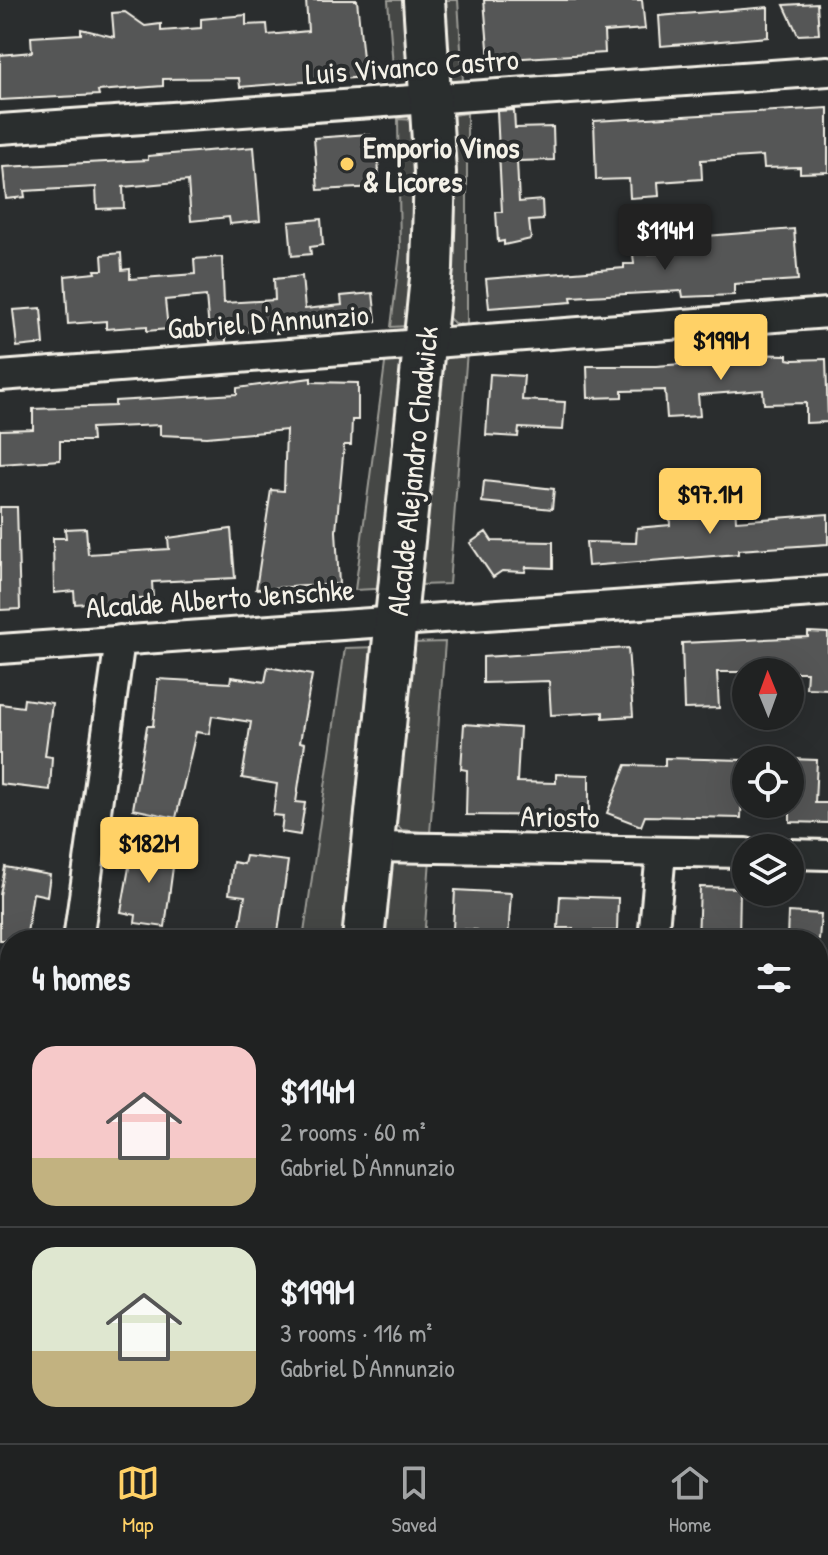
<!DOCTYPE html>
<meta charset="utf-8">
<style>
:root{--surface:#202222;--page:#282a2a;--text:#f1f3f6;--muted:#a2a4a5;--line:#3d3f40;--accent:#ffd166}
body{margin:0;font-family:"Patrick Hand",sans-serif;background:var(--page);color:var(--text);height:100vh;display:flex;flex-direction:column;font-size:30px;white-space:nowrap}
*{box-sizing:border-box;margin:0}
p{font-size:26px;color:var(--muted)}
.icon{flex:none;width:44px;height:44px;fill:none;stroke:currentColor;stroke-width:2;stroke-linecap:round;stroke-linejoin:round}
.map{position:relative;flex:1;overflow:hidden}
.side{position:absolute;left:0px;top:930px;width:828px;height:514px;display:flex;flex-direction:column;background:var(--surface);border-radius:32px 32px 0 0;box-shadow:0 8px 32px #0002,0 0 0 2px var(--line)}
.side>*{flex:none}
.needle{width:52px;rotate:359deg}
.controls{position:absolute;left:732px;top:658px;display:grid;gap:16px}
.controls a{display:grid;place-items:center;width:72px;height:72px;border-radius:50%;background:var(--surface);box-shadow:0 8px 32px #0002,0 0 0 2px var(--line);font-size:40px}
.price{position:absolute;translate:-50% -68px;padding:0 18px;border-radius:8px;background:var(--accent);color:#111;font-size:26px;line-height:52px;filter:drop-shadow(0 2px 4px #0008)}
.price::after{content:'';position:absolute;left:50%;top:48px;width:24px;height:18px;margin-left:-12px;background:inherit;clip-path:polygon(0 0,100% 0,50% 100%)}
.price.on{background:#222;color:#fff}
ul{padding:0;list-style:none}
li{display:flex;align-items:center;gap:24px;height:200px;padding:0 32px}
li+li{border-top:2px solid var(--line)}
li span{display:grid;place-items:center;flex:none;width:224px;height:160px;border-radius:24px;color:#555}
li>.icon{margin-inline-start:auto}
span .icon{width:96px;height:96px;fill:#fffc;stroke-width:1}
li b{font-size:34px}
h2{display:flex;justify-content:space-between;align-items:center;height:96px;padding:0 32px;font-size:34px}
.menu{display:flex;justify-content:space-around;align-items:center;height:112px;border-top:2px solid var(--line);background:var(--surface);font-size:22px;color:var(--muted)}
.menu a{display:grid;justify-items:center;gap:4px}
.menu .on{color:var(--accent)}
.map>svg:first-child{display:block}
.green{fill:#444645;stroke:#9c9c96;stroke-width:2}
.building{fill:#555756;stroke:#f4f1e8;stroke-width:2}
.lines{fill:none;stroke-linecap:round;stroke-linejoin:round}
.street-casing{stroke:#f4f1e8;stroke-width:34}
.secondary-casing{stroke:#f4f1e8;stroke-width:46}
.street{stroke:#2a2d2e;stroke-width:28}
.secondary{stroke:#2a2d2e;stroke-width:40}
.poi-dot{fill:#ffd166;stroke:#2a2d2e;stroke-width:3}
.labels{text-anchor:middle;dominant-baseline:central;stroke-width:8;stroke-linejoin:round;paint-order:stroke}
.street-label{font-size:30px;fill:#f4f1e8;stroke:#2a2d2e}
.poi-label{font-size:30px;font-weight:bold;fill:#f4f1e8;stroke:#2a2d2e;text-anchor:start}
</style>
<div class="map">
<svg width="828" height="1443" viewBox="0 0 828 1443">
<rect width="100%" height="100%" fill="#2a2d2e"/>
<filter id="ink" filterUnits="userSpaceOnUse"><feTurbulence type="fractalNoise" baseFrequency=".0125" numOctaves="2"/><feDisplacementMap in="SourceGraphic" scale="16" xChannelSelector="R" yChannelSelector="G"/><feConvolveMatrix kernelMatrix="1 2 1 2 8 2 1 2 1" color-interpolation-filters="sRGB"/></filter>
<g filter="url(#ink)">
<path class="green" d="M388 0H409L410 78 394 81Z
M437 0H458L463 81H452L442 67Z
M467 113V326L454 323 445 314 448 119 453 115Z
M398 119 416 120 412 317 407 326 391 327 400 253Z
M467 351 449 584 419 585 441 360Z
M386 356 402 358 412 369 393 588 355 590Z
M445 642 430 833 402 830 389 818 411 643Z
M379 647 347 940H303L345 648Z
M401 856 430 859 424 940H379L387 866Z
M260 1434H357V1443H258Z"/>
<path class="building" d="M306 0H357L365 77 240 87 239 78 163 79V86L98 91 99 95 0 100V55L32 52 31 37 81 34V29L114 37 112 13 125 12 145 26 161 24V31L201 28V19L246 15V25L267 24 268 35 308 31Z
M484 0H642L645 29 604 32 605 53 489 60Z
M817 3 819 34 798 35 784 5Z
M768 7V37L661 46 659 16Z
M828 108V172L800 173V167L764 168 763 156 701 160 702 179 658 182 659 196 630 198 629 179 596 180 594 121Z
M514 110 515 128 553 127 554 160 517 161 519 202 542 200 543 220 529 221 531 239 504 245V241L498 242 496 212H502L497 111Z
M369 134 378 141 379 187 318 190 314 138Z
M254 147 260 221 230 224 229 217 191 221 188 181 123 187 124 208 97 209 96 187 24 191 25 197 6 199 3 167 148 160V156Z
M321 219 323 245 310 247 311 254 292 256 289 222Z
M794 229 798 280 734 284V295L683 297 682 291 571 297 572 302 489 308 486 279 624 268V264H634L633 254 672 253V246L707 244 706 236Z
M121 253 122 270 130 269V279L195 274 194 259 222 257 224 303 275 300 274 279 302 276 305 309 342 305 341 296 373 293 376 321 276 333V329L226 333V342L210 343 206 296 165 300 168 329 147 331V326L106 329V321L68 324 65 276 96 273 95 270H103L102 255Z
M41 308 44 344 17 347 13 310Z
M746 354 787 355V359L793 360 826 359 828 422 806 423V403L764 404 763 390 698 395 700 416 667 418 665 390 622 391V397L588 398 587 366H656L707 362V356Z
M490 374 524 376 522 400 565 402 563 430 519 428 518 437 486 435Z
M311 378V382L358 383V420H352L351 445H344L336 531 339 584 256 589 271 490 284 491 286 430 207 437 160 435V425L91 428 92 441H60V460L0 464V430L33 429V409L115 406V401L237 394V388Z
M484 481 554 489 552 509 482 502Z
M735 502 736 521 828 514V544L738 550V554L588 566 586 542 636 543 637 528 670 525 669 506Z
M0 507H17L20 609 0 610Z
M86 528 88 554 169 549 168 538 231 529 235 578 152 582 153 598 75 604 74 591 54 593 53 538H66L65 529Z
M486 532 492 541 553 542V568L526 567 525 572 502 571 493 577 470 543Z
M808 632 828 633V689L806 688 807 672H717L719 708 684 709 682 643 808 637Z
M628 648 633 716 603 718V712L551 715 549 681 483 683V657Z
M268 667 312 675 300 742 305 743 296 802 305 803 300 835 281 832 283 816 273 815 277 784 242 778 251 722 212 716 209 734 196 732 176 818 133 809 147 726H153L158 679 230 683 231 677 265 682Z
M24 699 52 703 45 756 52 757 50 790 0 784V704L23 707Z
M464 724 520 728 517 782 556 783V774L589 775V816L466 815 467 770 461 769Z
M665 758 743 760 741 818 645 816 641 826 607 813 626 765 665 766Z
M790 759 817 760 815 803H828V823L790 822Z
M133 845 175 852 165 927 135 923 136 915 121 912Z
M246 856 288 861 277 940 238 938 245 896 229 894 233 862 244 864Z
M5 867 50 875 47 896 33 893 26 940H0V895Z
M700 887 740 888 739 940H698Z
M455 890 511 893 508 940H476L477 930 453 929Z
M560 896 618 898 617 931H594V940H573V928H558Z
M788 912 821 914 819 940H787Z"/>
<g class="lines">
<g class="street-casing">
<path id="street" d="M0 129 828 71
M0 376 828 313
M0 649 828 591
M372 847 746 853
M790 854 828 855
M78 940 120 640
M653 940 661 852
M818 1099H828
M0 1314 10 1315
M818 1372H828
M8 1443 10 1426
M246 1443 248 1434
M615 1443V1434"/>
</g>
<g class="secondary-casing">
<path id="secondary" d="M363 940 432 268 435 172 424 0
M371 1443V1434"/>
</g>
<use href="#street" class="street"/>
<use href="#secondary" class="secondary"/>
</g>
</g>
<circle class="poi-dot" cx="347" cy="164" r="8"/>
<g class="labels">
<g class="street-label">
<text transform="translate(412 66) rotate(-4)">Luis Vivanco Castro</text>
<text transform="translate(268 321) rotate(-4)">Gabriel D'Annunzio</text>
<text transform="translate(412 471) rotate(-84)">Alcalde Alejandro Chadwick</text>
<text transform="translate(220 598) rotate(-4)">Alcalde Alberto Jenschke</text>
<text transform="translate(560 816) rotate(1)">Ariosto</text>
</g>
<g class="poi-label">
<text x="363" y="147">Emporio Vinos<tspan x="363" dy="34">&amp; Licores</tspan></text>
</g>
</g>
</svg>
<div class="controls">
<a><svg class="needle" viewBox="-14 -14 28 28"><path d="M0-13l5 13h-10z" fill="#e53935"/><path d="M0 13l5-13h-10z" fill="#a2a4a5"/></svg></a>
<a><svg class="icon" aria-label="locate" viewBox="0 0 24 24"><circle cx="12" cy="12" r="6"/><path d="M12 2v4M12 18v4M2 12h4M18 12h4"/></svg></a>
<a><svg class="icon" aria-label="layers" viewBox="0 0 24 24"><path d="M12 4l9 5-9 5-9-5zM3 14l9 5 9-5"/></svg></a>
</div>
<b class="price on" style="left:665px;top:272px">$114M</b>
<b class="price" style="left:721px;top:382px">$199M</b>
<b class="price" style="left:710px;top:536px">$97.1M</b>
<b class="price" style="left:149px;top:885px">$182M</b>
<section class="side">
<h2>4 homes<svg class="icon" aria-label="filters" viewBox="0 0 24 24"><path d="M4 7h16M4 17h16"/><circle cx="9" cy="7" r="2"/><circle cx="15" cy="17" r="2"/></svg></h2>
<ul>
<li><span style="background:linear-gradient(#f6c9c9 70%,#c2b280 0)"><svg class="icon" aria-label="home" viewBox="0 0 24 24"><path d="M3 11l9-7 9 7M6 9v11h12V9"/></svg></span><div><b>$114M</b><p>2 rooms · 60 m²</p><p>Gabriel D'Annunzio</p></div></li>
<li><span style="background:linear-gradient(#dfe7d0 65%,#c2b280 0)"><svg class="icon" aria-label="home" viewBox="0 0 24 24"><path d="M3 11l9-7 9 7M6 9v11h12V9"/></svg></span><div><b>$199M</b><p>3 rooms · 116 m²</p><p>Gabriel D'Annunzio</p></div></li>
</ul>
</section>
</div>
<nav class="menu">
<a class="on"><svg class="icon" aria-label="map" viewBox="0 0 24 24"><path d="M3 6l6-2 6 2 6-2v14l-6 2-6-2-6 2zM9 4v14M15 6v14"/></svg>Map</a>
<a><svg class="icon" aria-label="saved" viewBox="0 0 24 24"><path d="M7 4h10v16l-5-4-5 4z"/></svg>Saved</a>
<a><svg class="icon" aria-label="home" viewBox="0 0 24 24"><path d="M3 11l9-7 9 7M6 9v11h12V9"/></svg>Home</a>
</nav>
